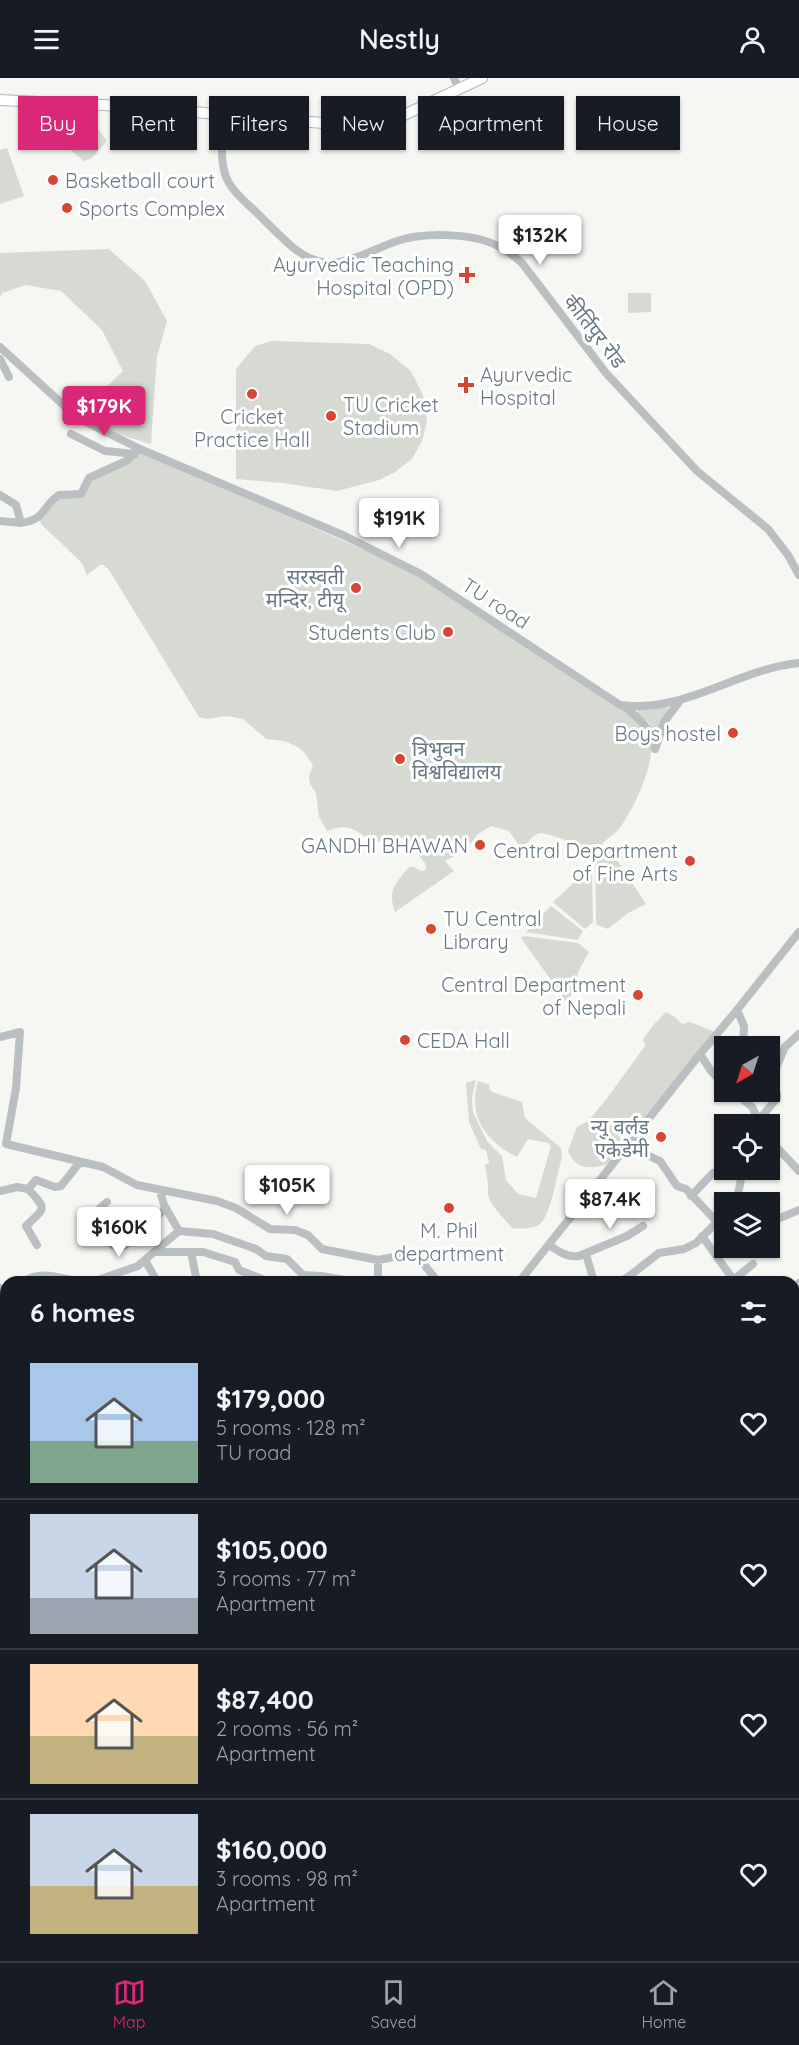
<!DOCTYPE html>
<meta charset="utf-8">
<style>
:root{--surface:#171b24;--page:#242831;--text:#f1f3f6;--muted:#9ea1a6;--line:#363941;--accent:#db2777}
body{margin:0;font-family:Quicksand,"Noto Sans Devanagari",sans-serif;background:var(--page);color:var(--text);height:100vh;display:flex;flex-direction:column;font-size:22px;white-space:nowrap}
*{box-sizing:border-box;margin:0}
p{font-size:20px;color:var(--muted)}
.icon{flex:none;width:33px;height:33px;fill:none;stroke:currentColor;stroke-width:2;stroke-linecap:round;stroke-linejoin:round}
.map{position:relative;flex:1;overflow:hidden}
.sheet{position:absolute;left:0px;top:1198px;width:800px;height:686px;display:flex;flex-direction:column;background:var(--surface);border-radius:18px 18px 0 0;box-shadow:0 2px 4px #0004}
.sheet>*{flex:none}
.guide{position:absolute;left:18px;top:18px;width:764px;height:54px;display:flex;gap:12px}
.needle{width:39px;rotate:219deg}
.controls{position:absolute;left:714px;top:958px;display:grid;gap:12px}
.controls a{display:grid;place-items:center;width:66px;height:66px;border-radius:0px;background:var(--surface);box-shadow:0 2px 4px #0004;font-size:30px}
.price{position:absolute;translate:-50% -51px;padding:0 14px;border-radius:6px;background:#fff;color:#222;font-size:20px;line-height:39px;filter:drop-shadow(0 2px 3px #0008)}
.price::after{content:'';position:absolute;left:50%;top:36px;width:18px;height:14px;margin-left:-9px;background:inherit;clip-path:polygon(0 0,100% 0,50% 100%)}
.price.active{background:var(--accent);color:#fff}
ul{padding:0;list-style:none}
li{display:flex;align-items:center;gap:18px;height:150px;padding:0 30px}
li+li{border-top:2px solid var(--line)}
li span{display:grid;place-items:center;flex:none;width:168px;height:120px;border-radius:0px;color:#555}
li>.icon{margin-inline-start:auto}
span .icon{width:72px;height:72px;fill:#fffc;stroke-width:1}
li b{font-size:26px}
h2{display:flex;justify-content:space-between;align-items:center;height:72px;padding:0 30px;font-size:26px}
.chip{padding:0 21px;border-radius:0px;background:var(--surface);box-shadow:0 2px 4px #0004;font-size:21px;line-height:54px}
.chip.active{background:var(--accent);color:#fff}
header{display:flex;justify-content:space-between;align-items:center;height:78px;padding:0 30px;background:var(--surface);font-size:27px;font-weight:600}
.dock{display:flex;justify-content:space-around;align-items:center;height:84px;border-top:2px solid var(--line);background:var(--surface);font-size:16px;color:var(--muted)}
.dock a{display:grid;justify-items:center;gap:3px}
.dock .active{color:var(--accent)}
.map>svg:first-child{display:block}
.green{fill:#d6dad2}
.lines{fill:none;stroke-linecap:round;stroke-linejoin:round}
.river{stroke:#b5c2c5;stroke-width:9}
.highway-tunnel{stroke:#cbd0d1;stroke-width:12;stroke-dasharray:12 6;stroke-linecap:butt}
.major-casing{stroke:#b0b6b9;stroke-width:12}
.highway-casing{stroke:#b0b5b7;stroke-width:14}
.minor{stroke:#bac0c2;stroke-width:8}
.major{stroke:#fff;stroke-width:10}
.highway{stroke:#fff;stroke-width:12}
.poi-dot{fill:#d64633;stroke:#fff;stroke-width:2}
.labels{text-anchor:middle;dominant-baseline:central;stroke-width:6;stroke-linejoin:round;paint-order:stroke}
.poi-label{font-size:20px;fill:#677982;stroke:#fff;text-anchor:end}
.street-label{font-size:20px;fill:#677982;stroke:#fff}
</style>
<header><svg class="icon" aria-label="menu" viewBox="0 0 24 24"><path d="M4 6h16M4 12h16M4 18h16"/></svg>Nestly<svg class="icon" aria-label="person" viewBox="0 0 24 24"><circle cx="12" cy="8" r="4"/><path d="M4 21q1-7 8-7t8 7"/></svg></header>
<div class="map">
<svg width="799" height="1883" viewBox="0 0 799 1883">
<rect width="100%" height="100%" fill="#f6f6f3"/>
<path class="green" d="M77 45 95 47 107 63 92 80 84 83 62 65Z
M7 70 24 118 0 126V72Z
M109 171 145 203 167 243 157 278 151 366C128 359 98 352 83 332L123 293 102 252 61 213 26 207 2 215 0 219V175Z
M628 215H651V234L628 235Z
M272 263 369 266 390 276 411 293 423 317 427 343 422 363 412 381 395 394 379 402 337 413 282 405 236 401V291L255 268Z
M138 372 380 479 418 498 617 629C628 637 643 645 649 657 659 679 633 734 618 752 611 759 604 762 598 771 586 773 546 751 537 756 531 759 529 765 522 768L518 766 509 753 491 748 478 756 471 765 456 772H451L433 766 420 767 396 758 376 764C354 756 355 743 327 753L319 739 316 715 310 706 309 698 313 687 304 674 298 669 284 663 266 661 243 641 228 638 206 641 199 639 109 492 103 487H100L87 497 82 485 41 446 40 443 57 419 73 417 87 406 117 388Z
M666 628 669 632 657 655H654L648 644 637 635 638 632Z
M434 770 460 775 445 783 454 793 395 834C387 812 396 805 409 789H414L421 793 426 792 425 785 418 776Z
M608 773 612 774 646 826 628 835 608 851 596 846 595 785Z
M592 788 593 844 585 851 553 824Z
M551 828 583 853 577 862 526 854Z
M524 858 578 865 589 874 579 892 568 926 521 860Z
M666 934 675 939 682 946 690 944 715 954 612 1085C594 1090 577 1095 568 1073L577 1049 588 1043 605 1023 645 968 643 961 655 945Z
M476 1002 472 1019 473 1034 487 1063 502 1078 506 1102 518 1116 536 1120 551 1068 548 1065 528 1061 517 1079C487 1064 467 1039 478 1003L490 1007 489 1011 492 1014 522 1024 525 1040 561 1070 562 1078C558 1093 551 1137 540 1146 533 1151 521 1151 512 1150 505 1141 489 1127 488 1115 488 1104 487 1098 485 1087L489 1085 486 1072 481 1071 469 1044 466 1005Z"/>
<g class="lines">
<path class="river" d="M0 1529 6 1526
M794 1796 799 1795
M348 1883V1878
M537 1883 538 1878"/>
<path class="highway-tunnel" d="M0 1827 6 1818
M0 1839 6 1831"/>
<g class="major-casing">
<path id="major" d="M0 22 122 28 323 45 382 43 402 38 482 0
M0 1223 6 1229
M0 1258 6 1265
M0 1852 6 1844"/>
</g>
<g class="highway-casing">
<path id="highway" d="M0 1244 6 1250
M0 1804 6 1807
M150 1878 164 1883
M173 1878 189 1883"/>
</g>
<path class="minor" d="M454 0 459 11
M224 37C223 58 218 87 229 105 237 119 253 130 264 142 280 157 296 177 318 183 345 190 373 171 397 163 423 154 471 155 496 167 506 171 514 178 522 185L606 295 697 393 768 451 788 477 799 497
M0 269 70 333 84 343 140 371 345 458 421 496 620 627C684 636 737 591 799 585
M0 281 9 299
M71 356 105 373 135 376
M0 417 16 427 21 445 0 443
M21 445C47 441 41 429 59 417L81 416 89 400 126 383 140 371
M623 628C638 639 652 651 655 671
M656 669 664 644 679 624
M737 932 744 948 743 969
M0 959 20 954 16 1010 6 1066 103 1089 137 1107 217 1123 236 1130 270 1151 295 1152 308 1157 322 1171 378 1182 415 1175 438 1204
M700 976 711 993 724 1007
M770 1004 785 969 799 956
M734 1014 752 1029 761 1047
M759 1042 777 1020V1016L770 1005
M635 1059 645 1076 660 1083 677 1108 686 1111 717 1144
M770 1062 799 1093
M28 1111C49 1133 44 1130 26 1148L37 1167
M0 1113 17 1109 28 1111 36 1102 55 1109 61 1108 80 1084
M160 1113 164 1127 179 1153 154 1174H203L235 1184 239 1192 270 1204
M691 1118 713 1095
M107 1124C102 1128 92 1136 92 1143 93 1148 109 1167 115 1168 116 1169 123 1169 124 1168L166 1130
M736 1125 743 1092
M770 1138 780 1140 799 1132
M179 1153 213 1156 256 1171 266 1178 287 1181 303 1197 321 1198 351 1203
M702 1158 735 1204
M549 1167C558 1173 567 1180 579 1178L627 1158 643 1148
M191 1174 196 1199 201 1204
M586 1176 594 1204
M717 1179 728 1170
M145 1182 154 1198 156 1204
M733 1202 753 1186
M23 1204C41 1191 62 1201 82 1204
M92 1204 138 1188 154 1174
M378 1204V1182
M519 1204 700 976 737 932 799 854
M618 1204 628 1199 659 1175 684 1171 696 1165 724 1137
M0 1210 6 1217
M794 1211 799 1205
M794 1255 799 1269
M0 1270 6 1277
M794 1288H799
M794 1313H799
M794 1345 799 1346
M794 1418 799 1419
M0 1453H6
M794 1457 799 1460
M0 1590 6 1593
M794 1607 799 1600
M794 1681 799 1676
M794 1686 799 1693
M0 1710 6 1715
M794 1789 799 1786
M0 1801 6 1789
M794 1804 799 1803
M103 1878 110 1883
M277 1878 283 1883
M307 1878 310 1883
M727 1878V1883
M55 1883 57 1879 56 1878
M337 1883V1878
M394 1883 395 1878
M498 1883 500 1878
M530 1883 531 1878
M559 1883 560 1878
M708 1883V1878"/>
<use href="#major" class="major"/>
<use href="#highway" class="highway"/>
</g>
<g class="poi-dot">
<circle cx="53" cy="102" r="6"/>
<circle cx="67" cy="130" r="6"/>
<path d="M464 188h6v6h6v6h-6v6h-6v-6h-6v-6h6z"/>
<path d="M463 298h6v6h6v6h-6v6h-6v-6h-6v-6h6z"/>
<circle cx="252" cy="316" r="6"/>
<circle cx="331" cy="338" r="6"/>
<circle cx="356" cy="510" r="6"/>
<circle cx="448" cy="554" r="6"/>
<circle cx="733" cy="655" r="6"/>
<circle cx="400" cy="681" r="6"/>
<circle cx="480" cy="767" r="6"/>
<circle cx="690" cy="783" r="6"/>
<circle cx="431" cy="851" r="6"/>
<circle cx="638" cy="917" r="6"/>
<circle cx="405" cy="962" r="6"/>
<circle cx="661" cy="1059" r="6"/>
<circle cx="449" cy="1130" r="6"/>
</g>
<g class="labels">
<g class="poi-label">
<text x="65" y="102" text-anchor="start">Basketball court</text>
<text x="79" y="130" text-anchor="start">Sports Complex</text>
<text x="454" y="186">Ayurvedic Teaching<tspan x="454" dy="23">Hospital (OPD)</tspan></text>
<text x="480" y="296" text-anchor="start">Ayurvedic<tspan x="480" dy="23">Hospital</tspan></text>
<text x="343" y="326" text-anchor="start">TU Cricket<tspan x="343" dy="23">Stadium</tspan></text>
<text x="252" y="338" text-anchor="middle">Cricket<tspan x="252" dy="23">Practice Hall</tspan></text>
<text x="344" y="498">सरस्वती<tspan x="344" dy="23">मन्दिर, टीयू</tspan></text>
<text x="436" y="554">Students Club</text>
<text x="721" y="655">Boys hostel</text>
<text x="412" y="670" text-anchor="start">त्रिभुवन<tspan x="412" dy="23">विश्वविद्यालय</tspan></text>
<text x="468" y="767">GANDHI BHAWAN</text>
<text x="678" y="772">Central Department<tspan x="678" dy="23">of Fine Arts</tspan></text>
<text x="443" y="840" text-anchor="start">TU Central<tspan x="443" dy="23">Library</tspan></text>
<text x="626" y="906">Central Department<tspan x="626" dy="23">of Nepali</tspan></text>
<text x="417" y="962" text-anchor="start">CEDA Hall</text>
<text x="649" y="1048">न्यु वर्लड<tspan x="649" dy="23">एकेडेमी</tspan></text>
<text x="449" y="1152" text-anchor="middle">M. Phil<tspan x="449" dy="23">department</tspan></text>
</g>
<g class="street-label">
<text transform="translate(595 253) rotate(52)">कीर्तिपुर रोड</text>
<text transform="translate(496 525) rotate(33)">TU road</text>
</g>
</g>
</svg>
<div class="controls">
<a><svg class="needle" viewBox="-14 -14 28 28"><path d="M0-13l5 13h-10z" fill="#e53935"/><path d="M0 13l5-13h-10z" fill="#9ea1a6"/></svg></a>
<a><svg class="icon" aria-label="locate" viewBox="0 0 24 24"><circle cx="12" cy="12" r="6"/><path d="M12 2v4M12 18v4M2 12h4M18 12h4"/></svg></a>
<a><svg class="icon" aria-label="layers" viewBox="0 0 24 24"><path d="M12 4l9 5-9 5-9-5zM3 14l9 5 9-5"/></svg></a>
</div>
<b class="price" style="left:540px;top:188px">$132K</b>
<b class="price active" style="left:104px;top:359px">$179K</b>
<b class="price" style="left:399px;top:471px">$191K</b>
<b class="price" style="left:287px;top:1138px">$105K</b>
<b class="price" style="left:610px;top:1152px">$87.4K</b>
<b class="price" style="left:119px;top:1180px">$160K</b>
<div class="guide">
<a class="chip active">Buy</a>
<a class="chip">Rent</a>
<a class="chip">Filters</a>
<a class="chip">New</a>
<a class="chip">Apartment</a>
<a class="chip">House</a>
</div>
<section class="sheet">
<h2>6 homes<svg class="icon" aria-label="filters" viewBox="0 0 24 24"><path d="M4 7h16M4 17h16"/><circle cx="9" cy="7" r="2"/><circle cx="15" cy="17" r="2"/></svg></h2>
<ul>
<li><span style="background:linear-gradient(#a9c7e8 65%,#7fa58c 0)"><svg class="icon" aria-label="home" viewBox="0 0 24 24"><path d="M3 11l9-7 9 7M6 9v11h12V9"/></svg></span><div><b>$179,000</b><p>5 rooms · 128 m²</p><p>TU road</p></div><svg class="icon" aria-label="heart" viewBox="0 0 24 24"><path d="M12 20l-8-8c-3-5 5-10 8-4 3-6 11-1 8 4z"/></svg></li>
<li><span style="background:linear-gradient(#c9d6e8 70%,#9aa5b1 0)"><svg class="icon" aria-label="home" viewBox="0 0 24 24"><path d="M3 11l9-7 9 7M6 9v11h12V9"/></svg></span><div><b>$105,000</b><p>3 rooms · 77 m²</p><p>Apartment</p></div><svg class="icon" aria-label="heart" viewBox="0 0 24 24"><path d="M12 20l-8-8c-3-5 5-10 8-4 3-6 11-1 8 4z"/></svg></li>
<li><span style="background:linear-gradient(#ffd9b3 60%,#c2b280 0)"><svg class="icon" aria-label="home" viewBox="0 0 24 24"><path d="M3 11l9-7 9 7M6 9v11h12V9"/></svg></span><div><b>$87,400</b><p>2 rooms · 56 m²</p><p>Apartment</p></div><svg class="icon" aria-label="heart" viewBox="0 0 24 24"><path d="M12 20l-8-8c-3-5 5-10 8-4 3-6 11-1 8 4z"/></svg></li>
<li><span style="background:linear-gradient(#c9d6e8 60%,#c2b280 0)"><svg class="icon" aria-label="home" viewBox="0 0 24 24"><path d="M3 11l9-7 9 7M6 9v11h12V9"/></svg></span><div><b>$160,000</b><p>3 rooms · 98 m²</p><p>Apartment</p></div><svg class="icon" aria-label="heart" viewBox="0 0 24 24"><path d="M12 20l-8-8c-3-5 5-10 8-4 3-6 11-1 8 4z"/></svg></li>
</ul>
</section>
</div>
<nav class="dock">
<a class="active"><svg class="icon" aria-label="map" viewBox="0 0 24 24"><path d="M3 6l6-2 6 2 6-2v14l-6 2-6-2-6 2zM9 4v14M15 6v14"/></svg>Map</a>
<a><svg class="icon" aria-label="saved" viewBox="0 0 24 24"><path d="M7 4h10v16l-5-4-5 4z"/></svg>Saved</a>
<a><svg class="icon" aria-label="home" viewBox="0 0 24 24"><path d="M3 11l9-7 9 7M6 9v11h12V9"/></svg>Home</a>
</nav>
